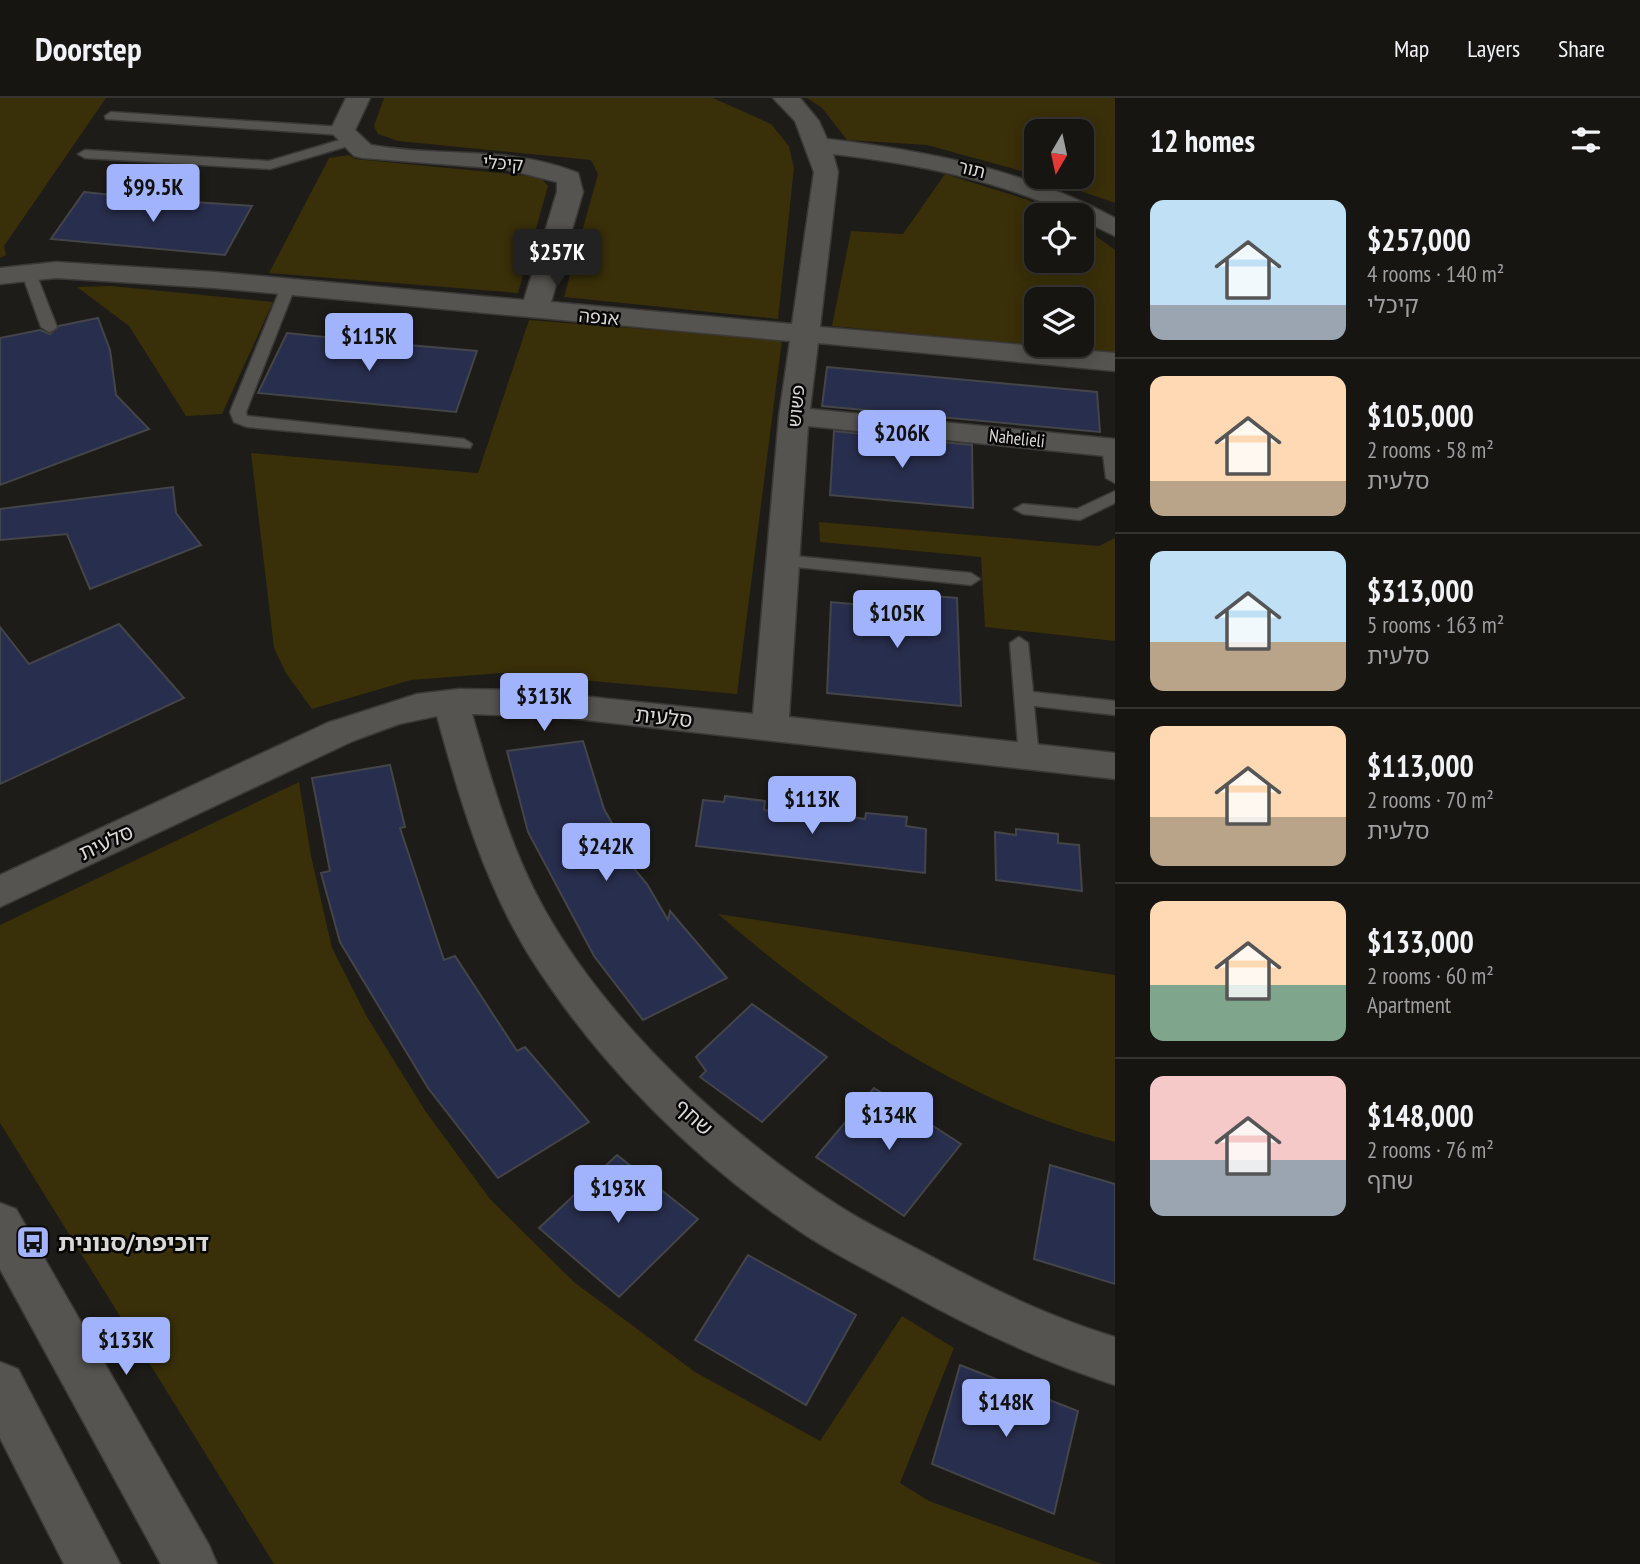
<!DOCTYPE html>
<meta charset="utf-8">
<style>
:root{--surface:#161512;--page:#232220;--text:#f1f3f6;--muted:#9e9f9f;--line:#353432;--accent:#a1b3fd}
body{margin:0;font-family:"PT Sans Narrow","Noto Sans Hebrew",sans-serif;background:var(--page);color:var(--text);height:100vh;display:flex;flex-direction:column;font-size:26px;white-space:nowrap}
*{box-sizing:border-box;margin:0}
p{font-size:23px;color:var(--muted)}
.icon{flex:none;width:38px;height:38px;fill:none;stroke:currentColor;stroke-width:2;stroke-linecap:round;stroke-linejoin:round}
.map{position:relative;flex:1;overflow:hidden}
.side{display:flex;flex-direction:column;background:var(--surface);width:525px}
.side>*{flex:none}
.needle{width:46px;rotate:189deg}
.fabs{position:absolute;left:1024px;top:21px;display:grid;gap:14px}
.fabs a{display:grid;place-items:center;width:70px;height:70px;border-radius:14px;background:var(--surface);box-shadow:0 4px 18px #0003,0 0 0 2px var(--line);font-size:35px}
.price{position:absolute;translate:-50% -60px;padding:0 16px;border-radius:7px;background:var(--accent);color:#111;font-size:23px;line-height:46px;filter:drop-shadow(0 2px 4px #0008)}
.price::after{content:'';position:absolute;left:50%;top:42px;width:21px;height:16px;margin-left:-10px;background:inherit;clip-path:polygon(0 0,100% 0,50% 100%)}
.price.on{background:#222;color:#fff}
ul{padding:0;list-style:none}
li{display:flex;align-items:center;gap:21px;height:175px;padding:0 35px}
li+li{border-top:2px solid var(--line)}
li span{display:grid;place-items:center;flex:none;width:196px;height:140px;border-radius:14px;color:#555}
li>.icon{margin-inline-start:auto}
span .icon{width:84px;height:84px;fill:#fffc;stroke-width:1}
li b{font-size:30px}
h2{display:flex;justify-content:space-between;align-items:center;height:84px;padding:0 35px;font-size:30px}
header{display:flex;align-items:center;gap:42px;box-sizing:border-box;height:98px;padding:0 35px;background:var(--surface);border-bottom:2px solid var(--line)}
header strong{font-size:33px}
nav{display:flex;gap:38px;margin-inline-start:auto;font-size:24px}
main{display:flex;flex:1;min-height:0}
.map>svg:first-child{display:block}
.green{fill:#392f09;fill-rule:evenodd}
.building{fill:#282e4d;stroke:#444549;stroke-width:2}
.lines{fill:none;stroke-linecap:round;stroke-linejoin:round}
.service-casing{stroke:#3a3937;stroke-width:3}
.minor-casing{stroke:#3a3937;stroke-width:3}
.tertiary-casing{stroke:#3a3937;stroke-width:3}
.service{fill:#565450;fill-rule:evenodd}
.minor{fill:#565450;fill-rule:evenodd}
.tertiary{fill:#565450;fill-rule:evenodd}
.labels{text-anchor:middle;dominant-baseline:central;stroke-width:5;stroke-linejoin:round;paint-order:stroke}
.far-street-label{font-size:18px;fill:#dad9d7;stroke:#070706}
.street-label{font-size:21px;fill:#dad9d7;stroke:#070706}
.near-poi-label{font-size:24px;font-weight:bold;fill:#dad9d7;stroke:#070706;text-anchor:start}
</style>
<header>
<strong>Doorstep</strong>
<nav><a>Map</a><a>Layers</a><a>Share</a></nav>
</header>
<main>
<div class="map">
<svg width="1115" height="1466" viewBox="0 0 1115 1466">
<rect width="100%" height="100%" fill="#1d1c18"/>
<path class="green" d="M0 0H106L4 148 6 157 0 160Z
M384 0H713L771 26 789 48 794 70 778 221 564 199 598 76 591 62 398 43 378 36 374 28Z
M807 0H1115V105L1040 79H1082V33H1036V77L927 47 847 42 822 10Z
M349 57 355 61 540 79 548 88 518 195 269 175 329 60Z
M945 76 1028 102 1061 117H1036V163H1082V128L1115 152V255L832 228 851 133 903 136ZM1036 201H1082V247H1036Z
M111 188 273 204 222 316 186 318 129 228 77 189Z
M529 222 782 242 737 596 502 575 411 582 312 611 286 575 274 550 251 355 478 375Z
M819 424 1099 448 1115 440V543L985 529 981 459 820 444Z
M299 684 311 758 332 850 367 919 426 1014 490 1101 574 1184 695 1274 820 1343 902 1218 954 1250 900 1385 929 1403 1102 1466H274L0 1025V827Z
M718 816 1115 877V1044C964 1006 834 916 718 816Z"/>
<path class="building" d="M84 94 150 101 252 108 225 157 51 141Z
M98 220 110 252 116 297 149 331 0 387V240L40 232 50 236 59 228Z
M287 235 362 243 477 253 456 314 258 295Z
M827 269 1097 294 1100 334 822 308Z
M834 333 972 347 973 410 830 397Z
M173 389 176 415 201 447 90 491 67 436 0 442V411Z
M885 494 957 500 961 608 827 595 831 504 885 509Z
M119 526 184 600 0 686V529L29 566Z
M583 643 604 711 620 739 606 737 647 786 668 822 670 813 727 880 643 922 594 858 528 734 507 653Z
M390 667 405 729 400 730 444 862 455 858 517 953 525 949 589 1024 498 1080 428 990 340 844 321 775 330 773 312 680Z
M725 698 765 703 764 712 844 721V718L865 721 866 715 907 719 906 728 926 731 925 775 696 748 703 702 724 704Z
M1016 731 1058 736V745L1079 747 1082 793 996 782 995 734 1016 737Z
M752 906 827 959 762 1024 700 979 706 973 696 959Z
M874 990 961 1046 904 1118 816 1059Z
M617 1057 698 1121 619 1199 539 1130Z
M1050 1067 1115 1086V1186L1034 1161Z
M748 1157 856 1217 806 1307 695 1242Z
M960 1267 1078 1313 1054 1416 932 1366Z"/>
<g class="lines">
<g class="service-casing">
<path id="service" d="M111 14 342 29 349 33 342 37 106 21 105 18Z
M350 39 355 40V46L270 71 85 60 78 56 85 52 269 63Z
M28 169 35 173 57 229 54 232 49 234 41 229 21 173Z
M288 185 295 189 246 314 247 318 464 341 472 346 470 350 247 329 234 324 230 314 281 189Z
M1110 344 1115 345V385L1106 380 1102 349Z
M1115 393V405L1080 422 1023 416 1014 411 1023 406 1077 411Z
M783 457 971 475 980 481 971 487 777 467 774 463Z
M1019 539 1028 545 1033 594 1115 603V617L1034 608 1039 659 1029 666 1019 659 1010 545Z"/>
</g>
<g class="minor-casing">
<path id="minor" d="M346 0H370L355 32 371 47C441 60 510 47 578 75L583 94 551 204 792 226 814 74 795 23 773 0H800L819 23 827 41C928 53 1025 72 1115 120V138L1082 122V117H1072C996 81 916 66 833 56L838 74 820 229 1115 255V273L818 245 810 311 1115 341V359L808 328 789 619 1115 655V681L567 620 472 616C491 681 510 749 543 809 608 926 727 1036 839 1108 870 1128 903 1143 936 1161 994 1192 1052 1220 1115 1239V1287C1041 1263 971 1230 903 1192 871 1174 838 1158 807 1138 697 1066 596 965 527 854 483 781 459 699 437 618L399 626 353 643 0 809V777L327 625 417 596 459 591 524 592 753 616 779 318 790 243 215 190 56 180 0 186V170L56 164 215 174 524 202 557 94V84L505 71 363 60 354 58 330 33Z"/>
</g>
<g class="tertiary-casing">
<path id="tertiary" d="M0 1105 16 1111 209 1447 217 1466H161L0 1171Z
M0 1264 18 1271 120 1466H64L0 1340Z"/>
</g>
<use href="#service" class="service"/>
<use href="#minor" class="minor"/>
<use href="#tertiary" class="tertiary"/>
</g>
<defs>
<g id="bus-square" transform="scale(1.75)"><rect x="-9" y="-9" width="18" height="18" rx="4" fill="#a1b3fd" stroke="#070706"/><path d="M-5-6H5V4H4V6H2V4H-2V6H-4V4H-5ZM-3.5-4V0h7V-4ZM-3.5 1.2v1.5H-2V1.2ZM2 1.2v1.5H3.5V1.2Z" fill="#111"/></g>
</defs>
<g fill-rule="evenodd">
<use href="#bus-square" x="33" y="1144"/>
</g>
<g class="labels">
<g class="far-street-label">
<text transform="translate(503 65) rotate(4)">קיכלי</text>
<text transform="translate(972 71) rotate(14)">תור</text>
<text transform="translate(599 219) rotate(5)">אנפה</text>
<text transform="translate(796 308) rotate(-84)">פשוש</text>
<text transform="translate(1017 340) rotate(6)">Nahelieli</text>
</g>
<g class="street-label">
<text transform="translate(664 619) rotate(6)">סלעית</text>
<text transform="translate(106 744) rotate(-25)">סלעית</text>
<text transform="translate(694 1019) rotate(42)">שחף</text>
</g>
<g class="near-poi-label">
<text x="58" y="1144">דוכיפת/סנונית</text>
</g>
</g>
</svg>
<div class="fabs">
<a><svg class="needle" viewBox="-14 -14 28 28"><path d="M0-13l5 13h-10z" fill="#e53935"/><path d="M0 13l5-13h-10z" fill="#9e9f9f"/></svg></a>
<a><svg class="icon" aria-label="locate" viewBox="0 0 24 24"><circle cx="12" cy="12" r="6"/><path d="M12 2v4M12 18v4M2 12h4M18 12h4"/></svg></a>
<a><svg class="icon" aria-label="layers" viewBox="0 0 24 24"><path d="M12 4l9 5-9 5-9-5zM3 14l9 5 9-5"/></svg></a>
</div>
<b class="price" style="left:153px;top:126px">$99.5K</b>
<b class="price on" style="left:557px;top:191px">$257K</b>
<b class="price" style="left:369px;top:275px">$115K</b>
<b class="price" style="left:902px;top:372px">$206K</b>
<b class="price" style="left:897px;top:552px">$105K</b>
<b class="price" style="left:544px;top:635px">$313K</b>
<b class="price" style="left:812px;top:738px">$113K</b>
<b class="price" style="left:606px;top:785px">$242K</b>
<b class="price" style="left:889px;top:1054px">$134K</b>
<b class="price" style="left:618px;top:1127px">$193K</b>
<b class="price" style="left:126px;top:1279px">$133K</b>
<b class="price" style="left:1006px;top:1341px">$148K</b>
</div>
<section class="side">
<h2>12 homes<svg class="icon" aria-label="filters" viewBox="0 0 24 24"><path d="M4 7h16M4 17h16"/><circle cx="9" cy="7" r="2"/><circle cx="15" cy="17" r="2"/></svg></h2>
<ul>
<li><span style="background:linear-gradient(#bfe0f5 75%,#9aa5b1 0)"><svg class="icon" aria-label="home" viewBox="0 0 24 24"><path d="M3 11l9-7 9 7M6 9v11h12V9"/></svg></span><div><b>$257,000</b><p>4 rooms · 140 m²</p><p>קיכלי</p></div></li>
<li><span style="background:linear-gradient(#ffd9b3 75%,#b9a48a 0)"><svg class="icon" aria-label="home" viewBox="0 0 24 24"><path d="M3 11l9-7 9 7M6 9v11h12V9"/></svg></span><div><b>$105,000</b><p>2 rooms · 58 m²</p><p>סלעית</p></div></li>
<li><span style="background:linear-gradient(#bfe0f5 65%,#b9a48a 0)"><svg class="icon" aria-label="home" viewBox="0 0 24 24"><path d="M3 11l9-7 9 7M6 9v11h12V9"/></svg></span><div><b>$313,000</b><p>5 rooms · 163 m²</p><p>סלעית</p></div></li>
<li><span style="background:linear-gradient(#ffd9b3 65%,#b9a48a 0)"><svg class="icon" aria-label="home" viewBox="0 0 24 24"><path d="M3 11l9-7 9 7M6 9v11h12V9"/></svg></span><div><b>$113,000</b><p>2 rooms · 70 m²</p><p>סלעית</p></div></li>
<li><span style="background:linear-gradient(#ffd9b3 60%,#7fa58c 0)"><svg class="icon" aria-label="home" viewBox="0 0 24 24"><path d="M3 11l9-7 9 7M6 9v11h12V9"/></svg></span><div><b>$133,000</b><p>2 rooms · 60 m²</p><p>Apartment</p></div></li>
<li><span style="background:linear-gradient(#f6c9c9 60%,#9aa5b1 0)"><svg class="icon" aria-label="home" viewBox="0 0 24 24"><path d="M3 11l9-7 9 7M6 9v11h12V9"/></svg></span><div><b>$148,000</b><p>2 rooms · 76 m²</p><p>שחף</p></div></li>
</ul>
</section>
</main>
